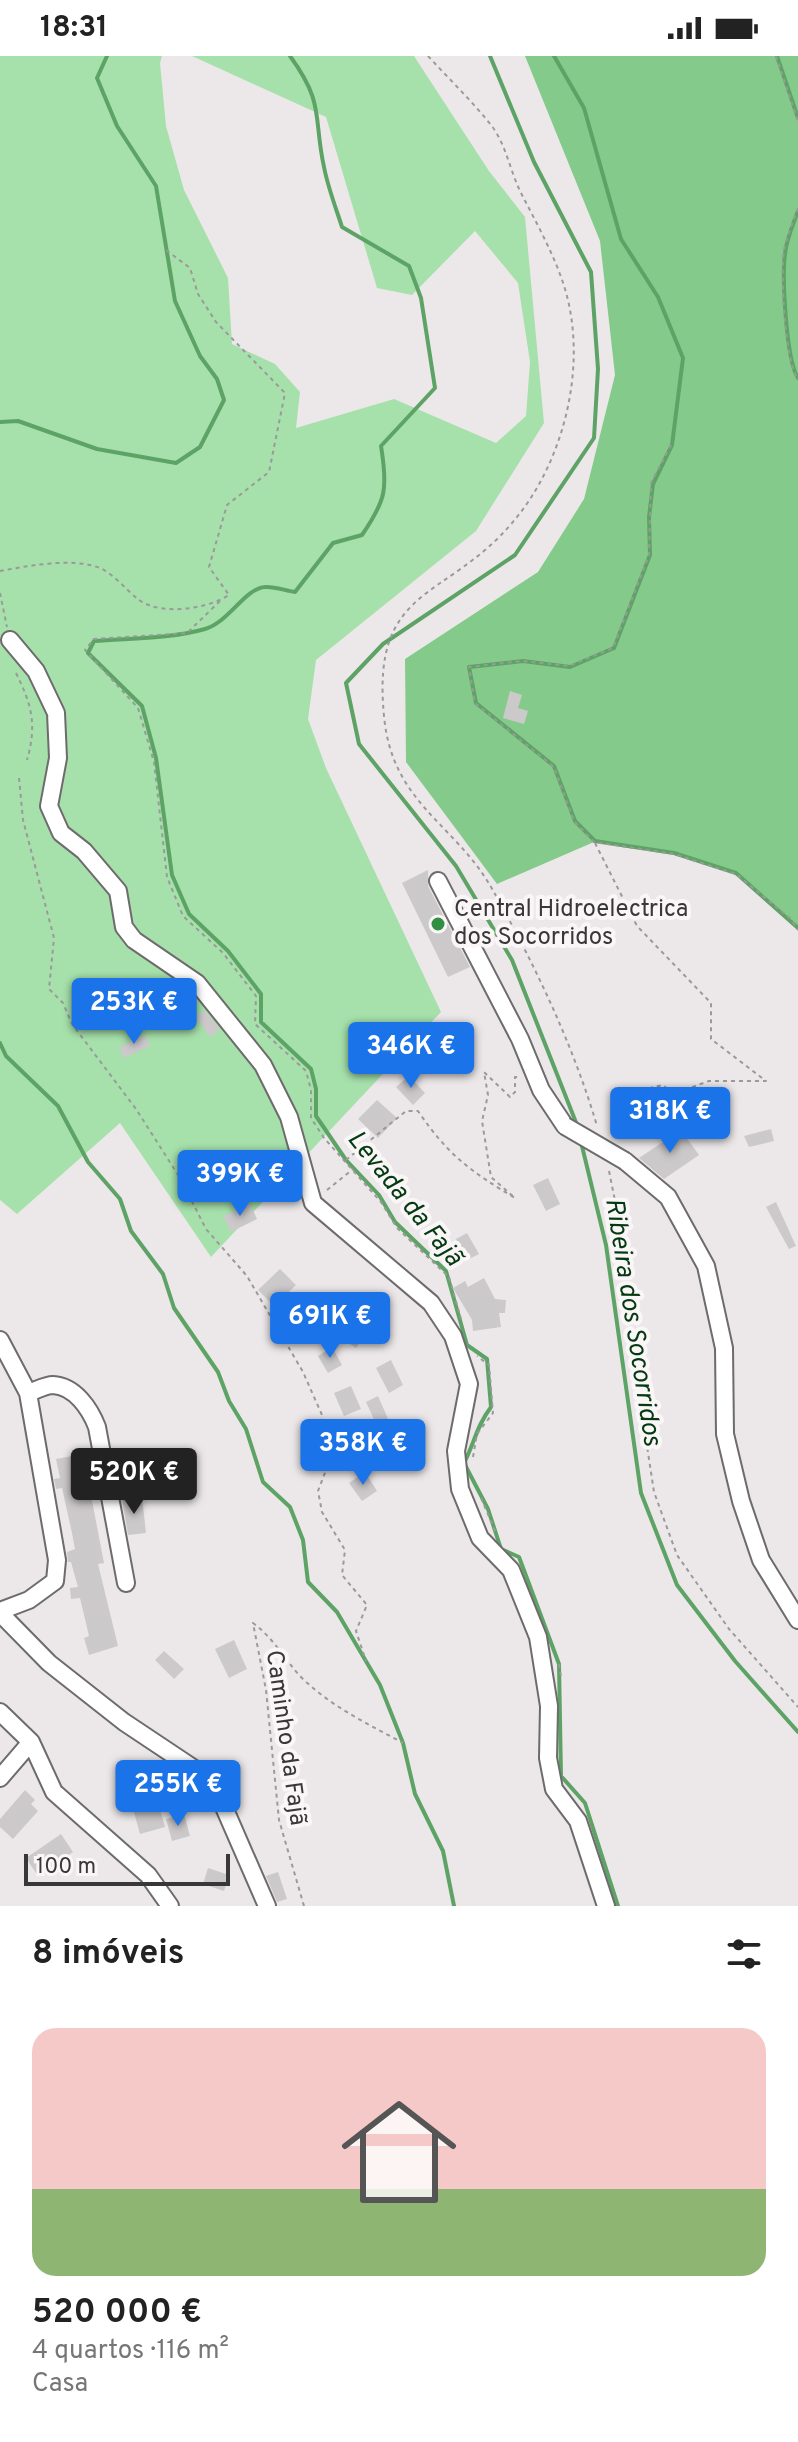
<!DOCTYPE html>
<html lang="pt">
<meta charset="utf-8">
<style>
:root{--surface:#fff;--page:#f6f6f6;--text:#222;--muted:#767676;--line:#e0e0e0;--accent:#1a73e8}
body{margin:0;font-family:Overpass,sans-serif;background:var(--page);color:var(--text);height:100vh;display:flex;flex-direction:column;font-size:30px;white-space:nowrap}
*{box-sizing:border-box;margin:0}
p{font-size:26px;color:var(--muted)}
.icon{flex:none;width:44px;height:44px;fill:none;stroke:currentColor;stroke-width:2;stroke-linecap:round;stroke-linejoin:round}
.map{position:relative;height:1850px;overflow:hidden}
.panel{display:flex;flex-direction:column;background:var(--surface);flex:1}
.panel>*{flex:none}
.scale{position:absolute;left:24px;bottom:20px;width:206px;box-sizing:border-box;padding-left:8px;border:4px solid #393838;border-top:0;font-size:22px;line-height:28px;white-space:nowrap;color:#393838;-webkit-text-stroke:6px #faf6f7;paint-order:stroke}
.price{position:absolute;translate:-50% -68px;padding:0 18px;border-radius:8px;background:var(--accent);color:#fff;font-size:26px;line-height:52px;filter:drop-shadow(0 2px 4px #0008)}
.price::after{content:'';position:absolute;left:50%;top:48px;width:24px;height:18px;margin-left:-12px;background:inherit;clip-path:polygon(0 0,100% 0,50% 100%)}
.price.active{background:#222;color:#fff}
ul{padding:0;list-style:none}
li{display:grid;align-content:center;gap:16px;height:424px;padding:0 32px}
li+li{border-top:2px solid var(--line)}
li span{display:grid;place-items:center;height:248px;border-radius:24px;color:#555}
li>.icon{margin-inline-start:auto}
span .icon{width:144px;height:144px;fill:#fffc;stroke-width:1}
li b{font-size:34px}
h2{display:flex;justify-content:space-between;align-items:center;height:96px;padding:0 32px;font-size:34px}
.status{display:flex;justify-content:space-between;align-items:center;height:56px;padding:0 40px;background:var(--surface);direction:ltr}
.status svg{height:22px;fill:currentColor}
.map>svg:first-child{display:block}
.green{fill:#a6e1ab}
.forest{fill:#84cb8b}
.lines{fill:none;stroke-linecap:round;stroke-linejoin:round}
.stream{stroke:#5da366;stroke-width:4}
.building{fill:#ccc9ca}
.minor-casing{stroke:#6e6b6c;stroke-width:20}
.path{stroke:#9b9999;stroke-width:2;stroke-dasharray:4 4;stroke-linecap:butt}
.minor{stroke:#fff;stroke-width:16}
.minor-bridge-casing{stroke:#6e6b6c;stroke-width:20;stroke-linecap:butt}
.minor-bridge{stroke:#fff;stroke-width:16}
.poi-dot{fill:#308f42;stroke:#faf6f7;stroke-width:3}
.labels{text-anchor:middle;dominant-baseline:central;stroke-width:8;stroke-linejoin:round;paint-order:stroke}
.poi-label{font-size:24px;fill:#393838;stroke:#faf6f7;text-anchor:start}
.street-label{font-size:24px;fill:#393838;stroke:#faf6f7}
.water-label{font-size:26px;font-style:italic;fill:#043a11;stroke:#faf6f7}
</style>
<div class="status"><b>18:31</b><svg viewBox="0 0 49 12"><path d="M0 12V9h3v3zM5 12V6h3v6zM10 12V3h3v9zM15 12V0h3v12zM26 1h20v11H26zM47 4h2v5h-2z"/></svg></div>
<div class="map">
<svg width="798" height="1850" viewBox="0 0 798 1850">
<rect width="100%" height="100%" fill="#ece8e9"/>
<path class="green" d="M0 0H162L160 7 166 70 184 134 228 222 232 288 275 308 300 336 296 372 394 343 496 387 526 360 530 306 518 227 475 175 412 239 377 232 326 61 192 0H414L489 115 525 161 544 367 476 475 316 604 308 663 326 712 441 956 211 1201 120 1067 17 1158 0 1144Z"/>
<path class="forest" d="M525 0H798V874L791 863 736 818 674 798 594 786 497 828 406 706 405 603 538 516 584 443 615 319 600 185Z"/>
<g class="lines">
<path class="stream" d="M290 0C325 48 313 60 324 111 328 132 336 152 342 171L409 210 421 242 435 332 381 390C388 433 386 444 362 479L333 487 295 536C286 535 274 530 265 531 245 532 229 566 205 573 170 583 130 582 94 585L88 597 142 650 156 702 172 819 189 858 228 895 261 938V966L311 1013 316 1033V1060L346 1104 379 1139 395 1166 446 1215 467 1289 487 1303 491 1351C476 1371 475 1386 464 1407L488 1453 501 1493 519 1501 559 1608 561 1720 585 1747 618 1850
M490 0 534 106 591 216 598 313 594 382 515 499 383 588 346 627 359 688 456 810 512 904 577 1069
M554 0 584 52 621 183 658 241 683 302 672 389 653 428 649 461 650 499 614 592 570 611 523 605 469 611 476 647 554 710 575 765 595 785 674 797 736 817 798 872
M777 0 798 62
M798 155C793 169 786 184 785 198 782 221 786 304 798 322
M0 366 18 365 97 393 176 407 200 391 224 344 217 323 200 300 175 245 156 130 117 70 97 22 107 0
M0 987 6 1000 58 1050 88 1106 120 1143 131 1175 163 1218 174 1252 218 1316 229 1345 246 1373 263 1426 290 1451 303 1484 308 1526 337 1556 380 1629 403 1687 415 1738 443 1795 454 1850
M581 1086 606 1189 641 1437 677 1529 735 1605 798 1676"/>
</g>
<path class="building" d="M510 635 522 639 518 652 528 655 524 668 503 662Z
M428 814V830L470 911 448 921 402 827Z
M205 954 220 973 210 981 196 961Z
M145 979 150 990 124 1002 119 991Z
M409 1020 425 1037 413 1049 396 1031Z
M377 1044 397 1062 378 1082 358 1063Z
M771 1073 774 1085 749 1091 744 1080Z
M681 1074 699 1099 664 1123 639 1102Z
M548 1122 560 1148 546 1155 533 1129Z
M776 1146 796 1190 789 1193 766 1151Z
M250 1148 257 1163 231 1176 223 1160Z
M467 1177 479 1198 467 1204 456 1183Z
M280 1213 296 1229 274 1250 258 1234Z
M484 1222 495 1243 506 1244 505 1257H499L501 1271 473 1275 472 1264 453 1232 465 1225 468 1231Z
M348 1264 366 1277 356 1292 337 1279Z
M332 1291 342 1309 328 1317 318 1300Z
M391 1304 403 1329 389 1337 376 1312Z
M351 1330 361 1353 344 1360 334 1337Z
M378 1340 389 1365 377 1370 366 1346Z
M332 1368 348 1392 333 1398 322 1373Z
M373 1376 388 1390 378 1401 363 1388Z
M83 1398 104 1507 98 1508 118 1590 89 1599 84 1582 89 1580 80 1542 71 1543 70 1532 78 1531 71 1506H68L67 1496 75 1493 72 1477 62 1432 56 1433 54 1423 60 1422 56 1403Z
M365 1416 377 1435 362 1445 349 1427Z
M142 1441 146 1477 128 1479 122 1443Z
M234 1584 247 1613 229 1622 215 1593Z
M164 1595 184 1613 174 1623 155 1604Z
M25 1734 35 1744 31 1748 38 1755 13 1783 0 1771V1763Z
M157 1742 165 1771 140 1778 132 1749Z
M184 1758 190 1780 172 1785 166 1763Z
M61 1778 73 1796 38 1820 26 1802Z
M208 1812 229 1819 224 1835 203 1828Z
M278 1816 287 1843 277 1846 266 1820Z"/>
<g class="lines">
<g class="minor-casing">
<path id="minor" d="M10 584 36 615 56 657 58 702 49 750 61 777 84 795 118 835 124 871 134 884 197 927 263 1009 289 1061 313 1147 431 1247 453 1280 469 1328 456 1395 460 1433 480 1482 511 1514 538 1581 549 1650 548 1702 554 1733 578 1765 606 1850
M438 825 520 983 541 1034 565 1070
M625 1105 668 1141 706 1210 724 1292 725 1378 741 1445 761 1504 798 1564
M0 1284 28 1337 57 1504 55 1525 29 1544 0 1555
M28 1337C35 1335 45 1329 53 1329 75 1330 90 1353 97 1371L126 1527
M0 1557 49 1607 124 1666 199 1716 220 1742 267 1850
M0 1656 31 1686 54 1736 148 1819 170 1850
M0 1722 31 1686"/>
</g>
<path class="path" d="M428 0C449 23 472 45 491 69 506 88 510 115 521 137 537 168 555 200 565 233 588 310 564 407 512 467 446 545 371 529 384 660 392 747 454 767 491 831 533 905 573 988 597 1070
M776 0 798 65
M798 152C793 166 787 180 784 194 780 217 785 306 798 323
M671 389 651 427 649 499 613 592 569 610 522 605 469 611 475 647 554 711 574 765 594 786 674 798 736 818 791 863 798 874
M0 515C28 510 72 501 100 512 114 518 127 535 139 544 161 560 207 553 229 539L209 511 227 449 269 416 285 337 216 266 198 238 190 212 166 194
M0 537 7 571
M220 545 187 577 94 583 85 594 138 652 154 706 167 821 183 860 223 897 256 940 255 968 306 1015 311 1034V1062L324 1082 381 1146 397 1172 449 1221 461 1263
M16 617C32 649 37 669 27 704
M19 722 23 764 54 882 49 933 63 947 72 968 136 1053 180 1122 206 1173 247 1220 303 1316 322 1359 319 1381 328 1409 318 1435 322 1456 345 1494 342 1519 367 1549 356 1575 366 1605
M595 787 637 870 711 947V983L766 1025H709L673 1038 663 1029C636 1034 622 1044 612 1070L618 1082
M346 1104 406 1055H418C448 1099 470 1115 515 1142L491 1121 482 1065 488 1039 484 1016 510 1041 515 1036V1021H520
M609 1115 625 1194 631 1285 654 1436 677 1499 729 1573 798 1651
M327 1134 353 1113
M473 1401 477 1378 493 1357 489 1309 477 1300
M481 1442 496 1477
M559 1608 561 1621
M304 1850 279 1764 266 1634 253 1567C275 1583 285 1605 303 1623 332 1651 368 1668 403 1687"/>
<use href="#minor" class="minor"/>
<g class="minor-bridge-casing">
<path id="minor-bridge" d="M565 1070 625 1105"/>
</g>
<use href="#minor-bridge" class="minor-bridge"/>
</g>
<circle class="poi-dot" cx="438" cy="868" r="8"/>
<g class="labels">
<g class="poi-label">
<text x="454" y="854">Central Hidroelectrica<tspan x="454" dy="28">dos Socorridos</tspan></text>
</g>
<g class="street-label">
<text transform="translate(285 1682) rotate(82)">Caminho da Fajã</text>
</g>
<g class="water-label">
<text transform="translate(404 1143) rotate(51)">Levada da Fajã</text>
<text transform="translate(632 1266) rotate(81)">Ribeira dos Socorridos</text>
</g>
</g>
</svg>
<div class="scale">100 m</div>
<b class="price" style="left:134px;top:990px">253K €</b>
<b class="price" style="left:411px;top:1034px">346K €</b>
<b class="price" style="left:670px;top:1099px">318K €</b>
<b class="price" style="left:240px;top:1162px">399K €</b>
<b class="price" style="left:330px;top:1304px">691K €</b>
<b class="price" style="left:363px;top:1431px">358K €</b>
<b class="price active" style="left:134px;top:1460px">520K €</b>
<b class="price" style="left:178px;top:1772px">255K €</b>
</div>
<section class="panel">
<h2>8 imóveis<svg class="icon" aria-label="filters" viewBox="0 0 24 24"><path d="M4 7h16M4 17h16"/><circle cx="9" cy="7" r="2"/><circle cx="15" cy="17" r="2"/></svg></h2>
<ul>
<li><span style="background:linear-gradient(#f6c9c9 65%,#8fb573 0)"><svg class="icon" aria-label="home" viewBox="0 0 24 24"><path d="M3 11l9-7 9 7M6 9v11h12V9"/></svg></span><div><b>520 000 €</b><p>4 quartos · 116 m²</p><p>Casa</p></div></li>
</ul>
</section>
